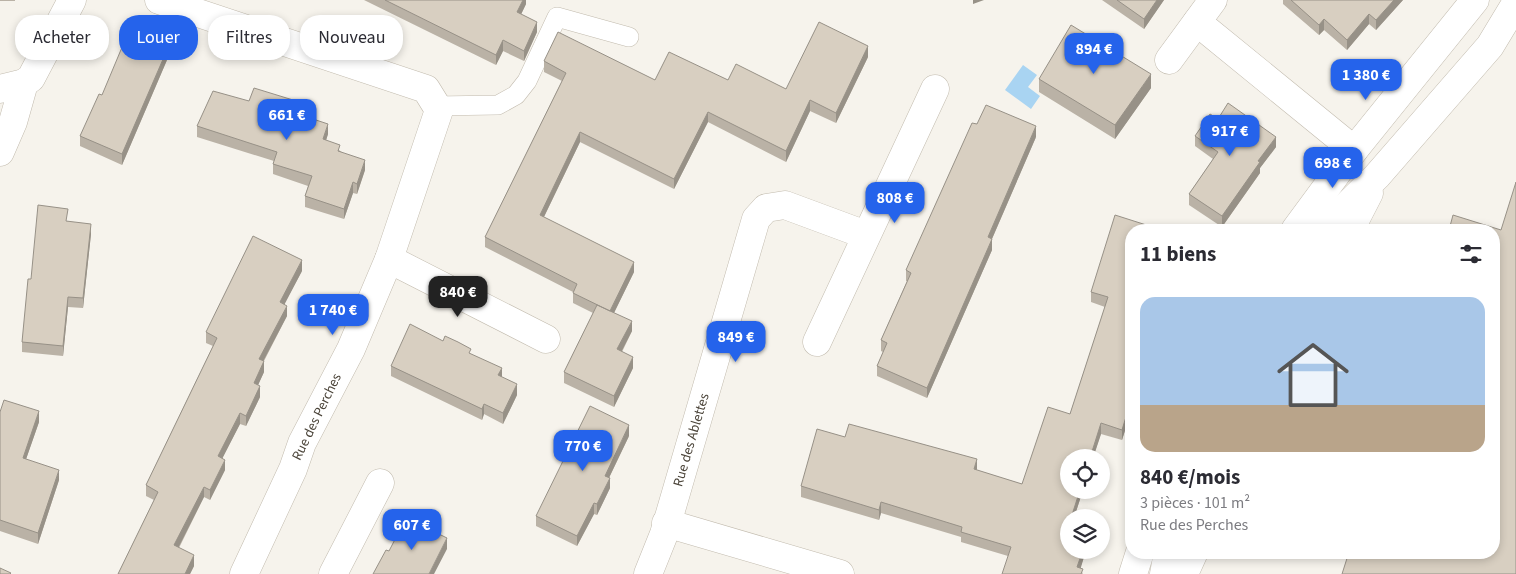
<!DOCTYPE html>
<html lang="fr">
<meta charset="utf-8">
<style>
:root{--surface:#fff;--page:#f2f2f3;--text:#2b2b33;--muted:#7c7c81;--line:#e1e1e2;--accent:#2563eb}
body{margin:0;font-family:"Source Sans 3",sans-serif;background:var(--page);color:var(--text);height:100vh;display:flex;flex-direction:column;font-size:19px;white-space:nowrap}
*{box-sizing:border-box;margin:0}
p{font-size:16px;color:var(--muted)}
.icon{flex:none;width:28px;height:28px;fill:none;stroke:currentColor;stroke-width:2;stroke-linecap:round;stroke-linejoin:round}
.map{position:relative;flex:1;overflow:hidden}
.details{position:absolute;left:1125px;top:224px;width:375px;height:335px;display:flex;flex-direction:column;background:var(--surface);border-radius:20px;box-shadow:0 2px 8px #0003}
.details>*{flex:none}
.top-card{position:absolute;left:15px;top:15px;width:475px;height:45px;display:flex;gap:10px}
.buttons{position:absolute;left:1060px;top:449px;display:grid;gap:10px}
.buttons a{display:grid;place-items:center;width:50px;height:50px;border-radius:50%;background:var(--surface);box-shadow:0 2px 8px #0003;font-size:25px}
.price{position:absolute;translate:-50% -42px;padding:0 11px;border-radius:10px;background:var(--accent);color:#fff;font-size:16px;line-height:32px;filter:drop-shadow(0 1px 2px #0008)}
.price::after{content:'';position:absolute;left:50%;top:30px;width:15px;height:11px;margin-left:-8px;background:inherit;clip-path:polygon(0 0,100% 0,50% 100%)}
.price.selected{background:#222;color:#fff}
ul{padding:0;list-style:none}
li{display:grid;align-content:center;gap:10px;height:265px;padding:0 15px}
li+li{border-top:1px solid var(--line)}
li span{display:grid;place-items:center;height:155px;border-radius:15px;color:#555}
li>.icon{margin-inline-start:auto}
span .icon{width:90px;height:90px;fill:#fffc;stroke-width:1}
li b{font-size:21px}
h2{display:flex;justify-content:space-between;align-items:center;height:60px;padding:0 15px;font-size:21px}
.tag{padding:0 18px;border-radius:20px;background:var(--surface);box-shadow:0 2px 8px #0003;font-size:18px;line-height:45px}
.tag.selected{background:var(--accent);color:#fff}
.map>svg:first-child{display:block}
.water{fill:#a9d4f2}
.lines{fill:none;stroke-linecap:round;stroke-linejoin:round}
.service-casing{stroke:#c2bbae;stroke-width:20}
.pedestrian-casing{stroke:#c2bbae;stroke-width:29}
.minor-casing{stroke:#c2bbae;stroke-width:29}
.service{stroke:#fff;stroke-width:19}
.pedestrian{stroke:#fff;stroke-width:28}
.minor{stroke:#fff;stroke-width:28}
.wall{fill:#bab2a6}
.shaded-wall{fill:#979187}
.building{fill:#d8cfc1;stroke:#979187}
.labels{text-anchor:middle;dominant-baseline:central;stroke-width:4;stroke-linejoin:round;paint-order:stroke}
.street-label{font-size:14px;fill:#4b4439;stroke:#fff}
</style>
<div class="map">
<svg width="1516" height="574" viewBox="0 0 1516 574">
<rect width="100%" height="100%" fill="#f6f3ec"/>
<path class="water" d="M1023 65 1037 75 1028 87 1040 96 1031 109 1005 90Z"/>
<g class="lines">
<g class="service-casing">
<path id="service" d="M436 106 498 105 516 95 527 81 557 17 629 37"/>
</g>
<g class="pedestrian-casing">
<path id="pedestrian" d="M333 574 380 483"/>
</g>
<g class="minor-casing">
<g id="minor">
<path d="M159 0 426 89 439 110 389 259 351 349 302 443 293 469 244 574"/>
<path d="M1197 22 1354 150"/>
<path d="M1169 60 1213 0"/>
<path d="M0 89 24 83 31 78 72 0"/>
<path d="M0 152 13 122 24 83"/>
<path d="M1295 230 1354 150 1475 0"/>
<path d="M1322 230 1377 176 1490 46 1516 3"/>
<path d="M1350 230 1369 193"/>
<path d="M389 259 546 339"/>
<path d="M817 342 935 89"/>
<path d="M666 523 840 574"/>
<path id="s1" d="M648 574 664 534 756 219 766 208 785 205 866 235"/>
<path d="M1133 574 1140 552"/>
<path d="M1164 574 1168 552"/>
<path d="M1184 574 1194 552"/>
</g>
</g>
<use href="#service" class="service"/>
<use href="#pedestrian" class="pedestrian"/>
<use href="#minor" class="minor"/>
</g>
<path class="wall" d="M0 0H15V1H0Z
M364 0H526V4L521 14 537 32 524 61 503 51 496 65Z
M1102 0H1164L1144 29Z
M1283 0H1403L1376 30 1369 24 1347 50 1324 30 1319 35 1283 4Z
M868 57 836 123 810 111 786 162 708 122 674 189 580 142 544 217 634 272 614 313 632 331 622 352 633 368 614 407 564 383V372L593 313 573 303V292L485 247V237L562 81 544 72V61L655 80H728L786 89Z
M167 60 122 165 80 146V136L102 95Z
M1039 79 1151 88 1115 139 1039 92Z
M249 101 293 107 328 134 326 140 365 170 357 194 353 193 344 219 305 207V196L308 186 273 174V164L274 161 197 137V126Z
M1218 119 1276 147 1260 168V173L1222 227 1189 205V194L1213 159 1195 146V136Z
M1036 137 992 239V250L927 398 877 376V366L883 352 881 351V340L907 281H906V270Z
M67 221 91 234 83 308 68 307 63 356 22 352V342L31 279Z
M1131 230V418H1129L1122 440 1101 434 1093 458H1069V490H1083L1074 518H1069V534L1066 541 1084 550V557L1080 568 1083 574 1008 556 961 542V537L881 513 879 520 801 497V486L845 437 976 470 1022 484 1070 414 1105 307 1091 302V292Z
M302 271 284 304 287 316 264 361V372L258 385 260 397 246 426 240 424 222 458 225 470 210 500 204 497 179 548 194 566 190 574H118L154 500 146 496V485L213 346 206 343V332Z
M443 341 471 354 502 377 517 395 503 424 484 414 482 420 391 376V366Z
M0 412 39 422 26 459 59 480 38 544 0 531Z
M629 436 609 478 610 488 597 515 594 514 577 546 536 526V516Z"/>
<path class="shaded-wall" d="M523 0H526V4L517 23V12Z
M973 0H984L973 4Z
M1157 0H1164L1144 29V19Z
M1394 0H1403L1376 30V20Z
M1369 14V24L1347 50V40Z
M1324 19V30L1319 35V25Z
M537 22V32L524 61V51Z
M503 40V51L496 65V55Z
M868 46V57L836 123V113Z
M167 50V60L122 165V154Z
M1151 74V88L1115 139V125Z
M810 100V111L786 162V151Z
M708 112V122L674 189V179Z
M328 124V134L323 150V139Z
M1036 126V137L988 248V237Z
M580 132V142L540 225V215Z
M1276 137V147L1260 168V173L1222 227V216L1258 161Z
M365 160V170L357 194V184Z
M353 182V193L344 219V209Z
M91 224V234L83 308V298Z
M992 239V250L927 398V388Z
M302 260V271L280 313V302Z
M634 262V272L610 321V311Z
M68 297V307L63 356V346Z
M287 306V316L259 369V359Z
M632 321V331L617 360V349Z
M633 357V368L614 407V396Z
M264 361V372L254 394V383Z
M502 368V379L498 375Z
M517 384V395L503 424V413Z
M260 386V397L246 426V416Z
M484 404V414L482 420V409Z
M1129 407V418L1122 440V430Z
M39 411V422L23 468V458Z
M240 413V424L218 467V456Z
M1101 423V434L1093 458H1090Z
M629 425V436L605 486V476Z
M977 459V470L974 480V469Z
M225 460V470L210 500V490Z
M59 470V480L38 544V533Z
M610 478V488L597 515V504Z
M204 487V497L174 556V545Z
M1080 490H1083L1074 518H1071Z
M881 502V513L879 520V510Z
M594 503V514L577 546V536Z
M1069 523V534L1063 550V540Z
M447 538V549L434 574H429Z
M1083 550H1084V557L1079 574 1077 567Z
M194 555V566L190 574H185Z"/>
<path class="building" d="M385 0H523L517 12 537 22 524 51 503 40 496 55Z
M1117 0H1157L1144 19Z
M1291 0H1394L1376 20 1369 14 1347 40 1324 19 1319 25Z
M819 22 868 46 836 113 810 100 786 151 708 112 674 179 580 132 540 215 634 262 610 311 573 293 577 284 485 237 566 73 544 61 558 32 655 80 669 52 728 80 736 64 786 89Z
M1071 25 1151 74 1115 125 1039 79Z
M128 33 167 50 122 154 80 136 99 94 102 95Z
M254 88 293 100 291 107 306 111 304 116 328 124 323 139 340 145 338 151 365 160 357 184 353 182 344 209 305 196 312 176 273 164 277 152 197 126 213 91 249 101Z
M1228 103 1276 137 1258 161 1260 162 1222 216 1189 194 1218 152 1195 136 1210 114 1218 119Z
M986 105 1036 126 988 237 992 239 927 388 877 366 887 343 881 340 911 273 906 270 972 123 977 124Z
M1516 182V574H1342L1349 552H1494V230H1449L1453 215 1501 230Z
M38 205 68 209 66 221 91 224 83 298 68 297 63 346 22 342 28 279H31Z
M1115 215 1162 230H1131V408L1129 407 1122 430 1101 423 1090 458H1069V490H1080L1071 518H1069V523L1063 540 1069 542V550H1083L1077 567 1083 569 1081 574H1002L1011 547 961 532 962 527 881 502 879 510 801 486 817 429 845 437 849 424 977 459 974 469 1022 484 1048 407 1070 414 1108 297 1091 292Z
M253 236 302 260 280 302 287 306 259 359 264 361 254 383 260 386 246 416 240 413 218 456 225 460 210 490 204 487 174 545 194 555 185 574H118L158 492 146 485 217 338 206 332Z
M597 305 632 321 617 349 633 357 614 396 564 372Z
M410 324 443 341 445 336 458 342 471 349 469 353 502 368 498 375 517 384 503 413 484 404 482 409 391 366Z
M4 400 39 411 23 458 59 470 38 533 0 520V412Z
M590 406 629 425 605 476 610 478 597 504 594 503 577 536 536 516Z
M406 518 447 538 429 574H373L386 550 389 551Z
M0 568 11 573 10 574H0Z"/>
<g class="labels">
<g class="street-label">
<text transform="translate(317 417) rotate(-64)">Rue des Perches</text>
<text stroke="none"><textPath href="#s1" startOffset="141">Rue des Ablettes</textPath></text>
</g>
</g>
</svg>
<div class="buttons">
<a><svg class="icon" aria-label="locate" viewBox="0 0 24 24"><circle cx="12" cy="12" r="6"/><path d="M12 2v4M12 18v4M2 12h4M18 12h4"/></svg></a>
<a><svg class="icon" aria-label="layers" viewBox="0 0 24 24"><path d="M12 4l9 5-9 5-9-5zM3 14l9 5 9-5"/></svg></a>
</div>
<b class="price" style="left:1094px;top:75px">894 €</b>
<b class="price" style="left:1366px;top:101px">1 380 €</b>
<b class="price" style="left:287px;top:141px">661 €</b>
<b class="price" style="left:1230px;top:157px">917 €</b>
<b class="price" style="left:1333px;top:189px">698 €</b>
<b class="price" style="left:895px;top:224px">808 €</b>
<b class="price selected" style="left:458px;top:318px">840 €</b>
<b class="price" style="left:333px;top:336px">1 740 €</b>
<b class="price" style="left:736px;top:363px">849 €</b>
<b class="price" style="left:583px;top:472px">770 €</b>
<b class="price" style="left:412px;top:551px">607 €</b>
<div class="top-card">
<a class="tag">Acheter</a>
<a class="tag selected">Louer</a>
<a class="tag">Filtres</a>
<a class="tag">Nouveau</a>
</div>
<section class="details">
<h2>11 biens<svg class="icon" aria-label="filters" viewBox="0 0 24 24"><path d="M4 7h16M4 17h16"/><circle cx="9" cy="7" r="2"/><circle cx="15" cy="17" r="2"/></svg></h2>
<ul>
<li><span style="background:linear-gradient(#a9c7e8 70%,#b9a48a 0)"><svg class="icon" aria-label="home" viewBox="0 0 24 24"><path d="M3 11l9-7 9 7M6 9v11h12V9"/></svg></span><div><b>840 €/mois</b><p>3 pièces · 101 m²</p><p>Rue des Perches</p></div></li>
</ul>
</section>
</div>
